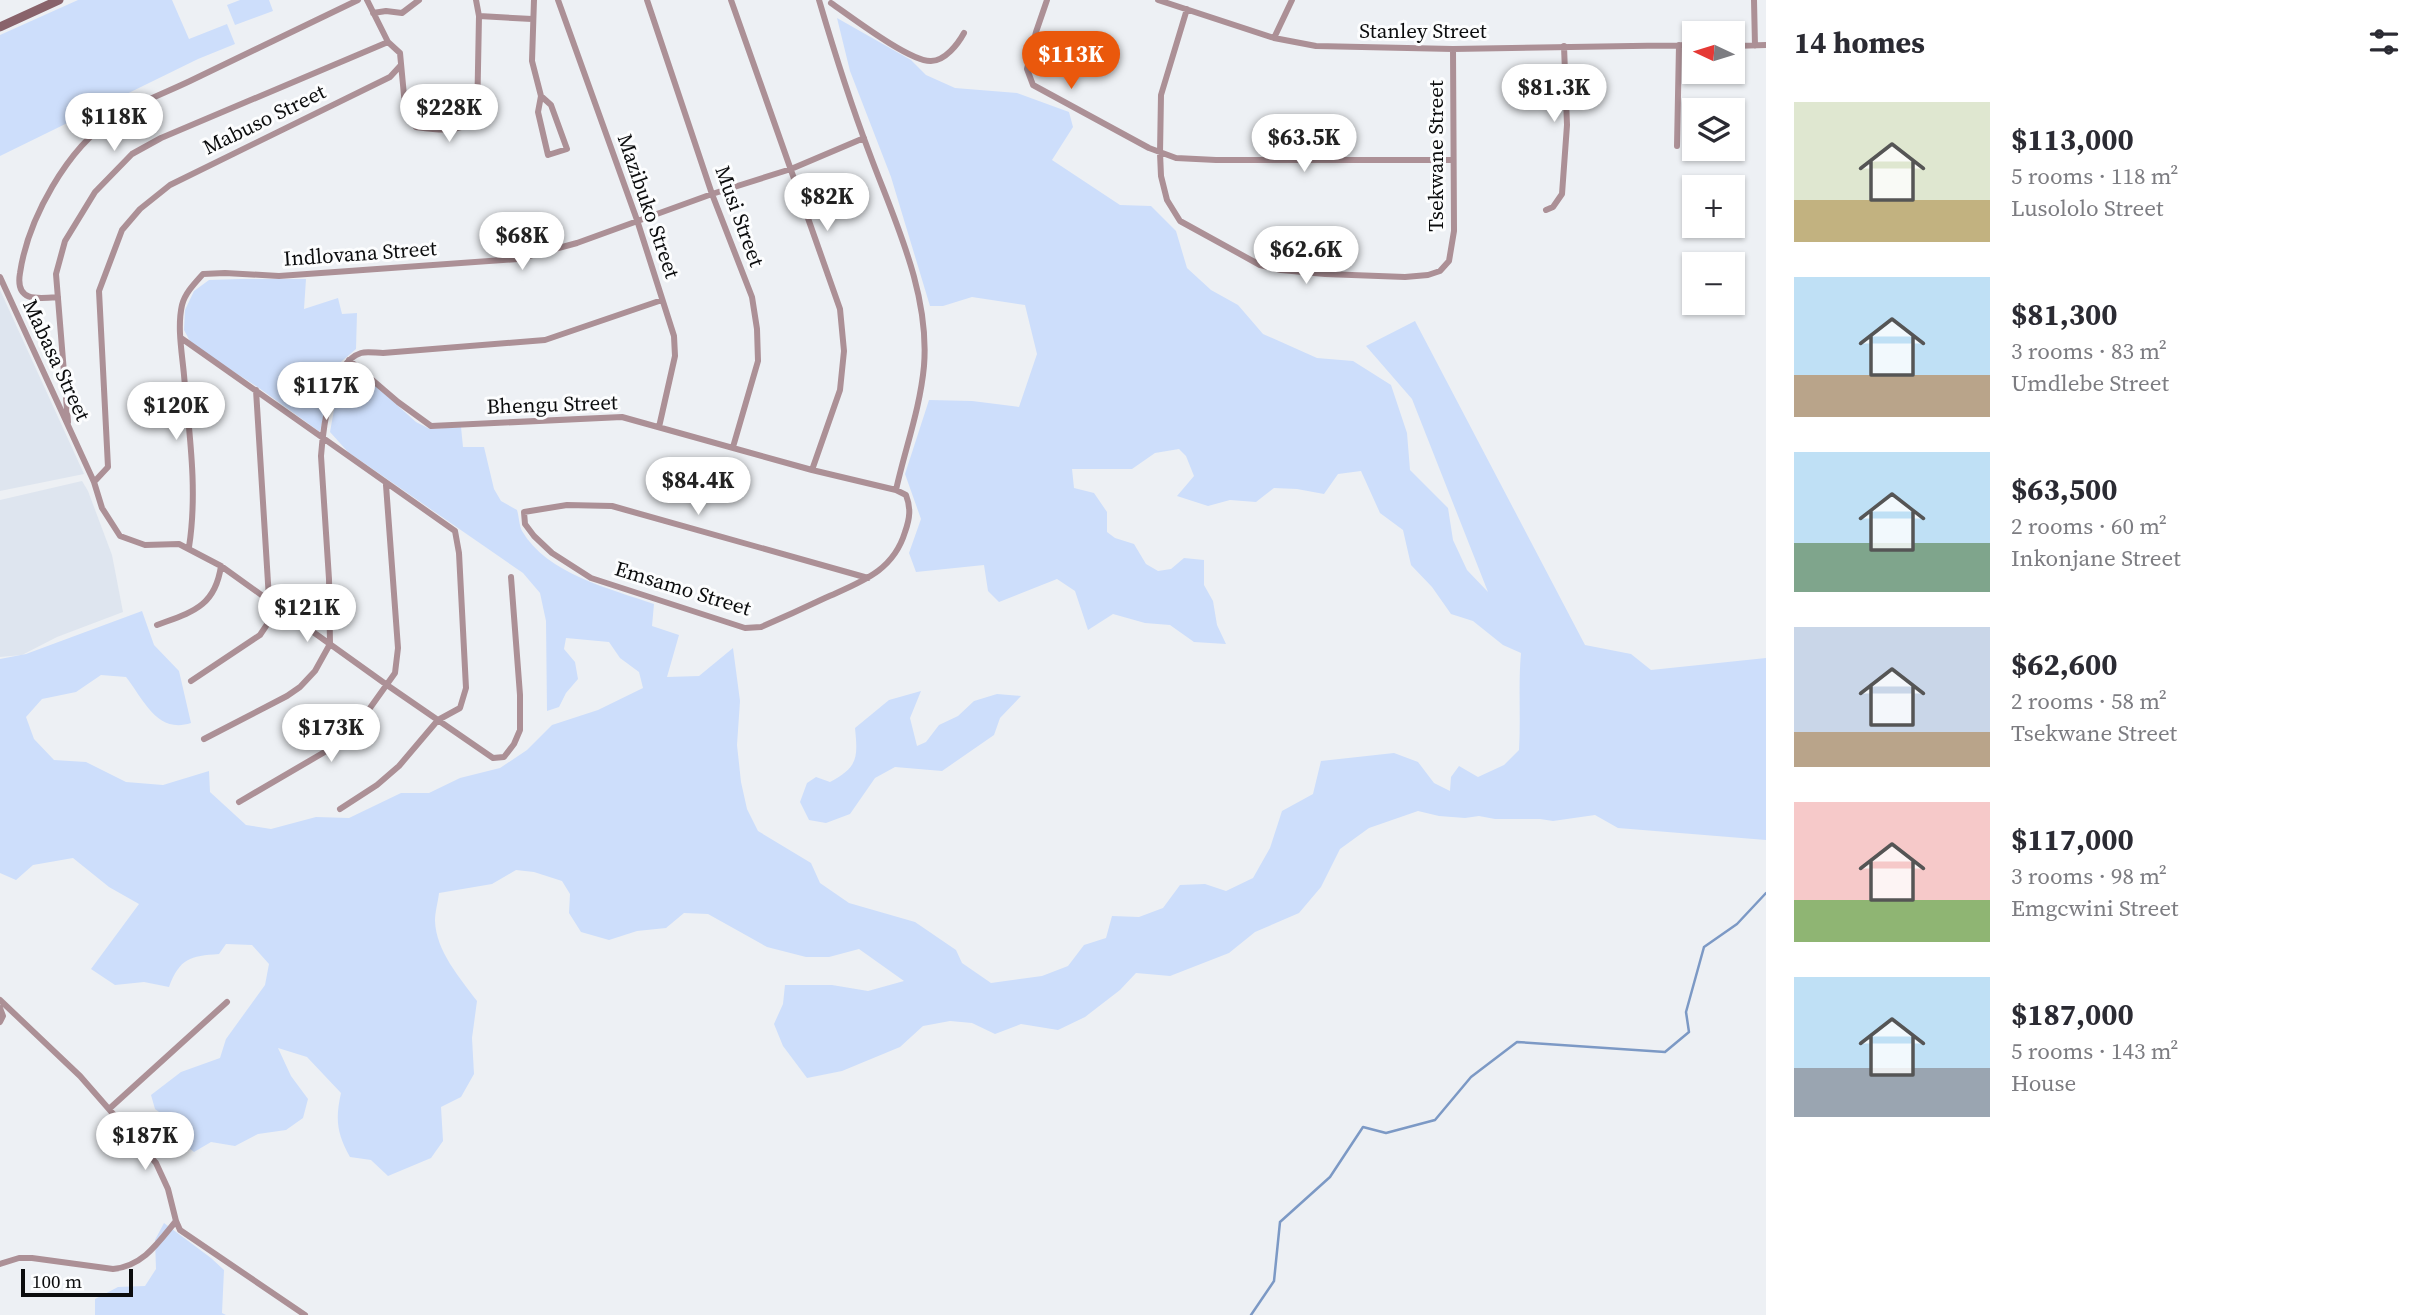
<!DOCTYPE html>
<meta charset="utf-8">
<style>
:root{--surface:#fff;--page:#f7f7f7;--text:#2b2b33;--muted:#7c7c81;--accent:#ea580c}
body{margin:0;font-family:"Source Serif 4",serif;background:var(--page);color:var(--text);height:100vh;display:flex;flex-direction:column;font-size:26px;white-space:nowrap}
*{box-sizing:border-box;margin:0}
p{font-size:23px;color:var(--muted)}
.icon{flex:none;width:38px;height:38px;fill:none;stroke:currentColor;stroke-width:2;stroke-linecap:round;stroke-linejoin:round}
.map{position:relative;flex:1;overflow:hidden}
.sheet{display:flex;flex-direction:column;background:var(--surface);width:665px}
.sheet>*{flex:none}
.needle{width:46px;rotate:274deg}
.controls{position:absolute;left:1682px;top:21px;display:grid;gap:14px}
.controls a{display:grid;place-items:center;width:63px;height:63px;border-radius:0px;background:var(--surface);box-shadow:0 2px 5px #0004;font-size:35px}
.scale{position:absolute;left:21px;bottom:18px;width:112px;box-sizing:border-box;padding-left:7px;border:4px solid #0b0c0d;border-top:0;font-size:19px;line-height:24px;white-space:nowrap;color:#0b0c0d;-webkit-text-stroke:5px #fcfdfe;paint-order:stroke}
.price{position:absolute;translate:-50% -60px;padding:0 16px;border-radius:24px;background:#fff;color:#222;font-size:23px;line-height:46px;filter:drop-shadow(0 2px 4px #0008)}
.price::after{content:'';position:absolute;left:50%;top:42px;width:21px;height:16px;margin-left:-10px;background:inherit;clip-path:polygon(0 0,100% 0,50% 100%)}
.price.current{background:var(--accent);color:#fff}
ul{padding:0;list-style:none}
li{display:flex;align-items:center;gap:21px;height:175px;padding:0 28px}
li span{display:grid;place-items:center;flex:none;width:196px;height:140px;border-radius:0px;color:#555}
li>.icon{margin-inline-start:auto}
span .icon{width:84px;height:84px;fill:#fffc;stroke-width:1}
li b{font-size:30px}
h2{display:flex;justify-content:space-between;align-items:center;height:84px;padding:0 28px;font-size:30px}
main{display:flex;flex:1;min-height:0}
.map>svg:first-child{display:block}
.built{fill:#dee5ef}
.green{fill:#cddefb}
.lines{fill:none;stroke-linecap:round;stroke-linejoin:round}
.stream{stroke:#7c99c5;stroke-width:2.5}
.street{stroke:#ac9096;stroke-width:6}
.secondary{stroke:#89636b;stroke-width:9}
.labels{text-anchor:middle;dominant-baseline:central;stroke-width:6;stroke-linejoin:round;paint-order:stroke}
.street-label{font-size:21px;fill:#0b0c0d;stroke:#fcfdfe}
</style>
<main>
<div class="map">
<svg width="1766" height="1315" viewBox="0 0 1766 1315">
<rect width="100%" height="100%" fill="#edf0f4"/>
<path class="built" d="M0 290 84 474 0 491Z
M82 481 88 491 112 555 123 612 57 637 22 655 0 657V500Z"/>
<path class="green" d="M78 0H172L189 39 227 24 235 44 198 59 0 156V35Z
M240 0H269L273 11 235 25 227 5Z
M837 18 911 60 926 75 955 88 1017 93 1069 112 1073 127 1052 160 1120 205 1151 206 1176 231 1187 268 1211 290 1238 305 1263 334 1317 358 1353 361 1391 385 1407 433 1410 470 1448 508 1453 540 1467 570 1488 592 1412 399 1366 346 1415 321 1585 645 1631 654 1651 670 1766 658V840L1618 828 1595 815 1553 821 1540 819H1495L1479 816 1465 818 1439 816 1418 811 1369 828 1340 849 1321 887 1299 913 1255 932 1229 953 1170 976 1136 973 1120 990 1085 1017 1058 1030 1021 1024 995 1034 972 1023 950 1021 923 1026 900 1047 842 1071 807 1078 783 1046 774 1024 783 1004 785 985H832L868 991 904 981 859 949 829 957H806L767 947 708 914 684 913 666 928 637 931 609 940 581 932 569 913 570 894 562 881 534 872 516 870 492 884 439 893C438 902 435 912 435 921 436 951 460 978 477 1001L472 1038 474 1074 461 1097 441 1107 443 1141 431 1158 388 1176 371 1160 350 1157C337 1133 335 1120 341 1093L307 1057 278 1048 291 1076 308 1099 303 1118 286 1130 258 1134 235 1146 211 1142 194 1152 175 1137 170 1120 155 1109 151 1095 181 1072 220 1058 226 1039 265 985 269 964 252 945 226 944 219 954C190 956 180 958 169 987L144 982 115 985 91 969 139 904 109 887 73 858 33 865 16 880 0 873V659L26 654 142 611 154 645 179 671 191 723C157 734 144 700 126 677L101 675 76 692 42 699 26 717 34 739 54 760 86 762 126 782 163 785 209 771 210 792 246 825 271 829 316 817 349 818 401 793H429L460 778 500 768 527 750 552 725 598 710 643 688 639 672 620 658 609 642 566 638 564 649 575 662 578 679 566 693 559 707 547 711 546 621 540 593 523 573 348 452 330 432 339 382 350 363 416 422 430 429 461 427 463 447H484L494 489 501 501 517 510C519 516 519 525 522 531 547 574 611 589 654 604L652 626 679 635 667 677 699 676 733 648 740 701 737 745 741 782 747 809 758 831 811 863 820 883 849 903 915 922 956 950 962 963 991 983 1042 976 1068 966 1084 945 1106 938 1112 916 1139 917 1163 908 1180 885 1205 884 1226 891 1253 878 1270 848 1282 811 1313 794 1321 761 1394 753 1418 762 1434 783 1450 791 1451 777 1459 766 1478 777 1504 765 1519 750C1521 717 1518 686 1521 653L1503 645 1473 621 1451 614 1432 587 1411 565 1403 530 1380 513 1361 471 1338 474 1324 494 1297 489 1274 488 1256 502 1230 500 1208 506 1177 496 1194 476 1186 456 1179 449 1155 453 1132 469H1072L1074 488 1094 493 1107 512V532L1115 538 1134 544 1146 564 1158 571 1171 569 1184 558 1204 560V585L1213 601 1217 625 1226 644 1194 642 1170 625 1145 623 1113 614 1088 630 1075 591 1057 579 999 602 988 591 984 565 916 572 909 553 921 519 905 474 929 400 972 401 1019 407 1037 354 1025 305 972 297 943 306H930L891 177 850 71Z
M240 279H306L304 309 338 298 342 314 357 313 356 349 336 366 328 392 320 432 259 388 192 345 184 330 185 310 194 291 209 280Z
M921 691 910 718 917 746 926 742 939 725 958 716 974 701 997 694 1021 696 1000 718 994 735 942 771 895 767 875 778 850 814 826 823 809 820 800 802 807 783 816 777 830 782C858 767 858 758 855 728L889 700Z
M164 1223 211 1258 224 1270 222 1313 226 1315H95V1299L118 1287 145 1286 156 1269 155 1240Z"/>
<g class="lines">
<path class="stream" d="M1251 1315 1274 1281 1280 1222 1330 1177 1363 1127 1386 1133 1435 1120 1471 1077 1517 1042 1665 1052 1689 1032 1686 1012 1704 947 1737 924 1766 893"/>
<path class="street" d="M367 0 388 42 400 53 405 106 416 127C438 130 457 133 477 120L479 16 476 0
M534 0 532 61 541 96 538 112 548 155 567 149 551 105 541 96
M558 0 637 220 674 336 675 356 659 427
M647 0 712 194 752 297 757 329 758 361 733 447
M731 0 840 309 844 351 840 390 812 470
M819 0C834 51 850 102 869 152 894 220 930 292 924 366 920 409 905 449 896 490
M1047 0 1036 32 1027 69 1033 85 1149 148 1176 158 1216 160H1453
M1158 0 1274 38 1316 46 1453 49 1694 45
M1754 0 1755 46
M831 3C850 16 910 62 931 61 945 61 958 44 964 33
M1187 9 1161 95 1160 153 1161 176 1167 200 1180 221 1260 265 1281 270 1325 274 1405 277 1428 275 1440 271 1449 261 1454 231 1453 49
M373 13 386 11 402 13 419 0
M479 16 532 19
M1274 38 1292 0
M1732 46 1766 45
M1677 146 1679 45
M1546 210 1553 207 1562 194 1567 125 1564 46
M0 277 94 482 102 508 120 536 145 545 179 544 221 566 387 685 493 758 504 757 514 744 520 730V695L511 577
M58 297C37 299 15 302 20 273 28 219 67 148 114 118 137 103 165 93 190 81 246 54 302 27 358 0
M181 338 455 531 459 553 466 688 460 708 438 720 399 766 377 785 340 809
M349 360 398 402 431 426 622 417 812 470 896 490 906 495C911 508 910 518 905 532 893 572 860 582 825 598 804 608 782 618 761 627L745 628 591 578 552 553 534 536 525 524 524 512 567 505 612 506 868 578
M256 390 269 599
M68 422 56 274 65 241 95 192 132 154 161 138 388 42
M94 482 108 467 99 291 122 230 140 209 170 185 390 77 401 65
M189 547C198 490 189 432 184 375 182 353 177 327 182 305 185 293 195 283 203 274L225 273 279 276 518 259 577 243 712 194 791 169 864 138
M157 625C192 612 215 607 221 566
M191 681 260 635 268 623 273 602
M204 739 287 696 300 687 315 671 330 644 329 579 321 456C323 429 330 363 361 353 367 351 376 353 383 353L545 340 662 300
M239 802 340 743 355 729 395 673 398 648 386 485
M0 1000 80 1076 156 1163 168 1189 176 1221 180 1230 305 1315
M0 1008 3 1016 0 1022
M109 1109 227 1002
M0 1264 19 1258H32L113 1269C143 1266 158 1243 176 1221"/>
<path class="secondary" d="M0 27 59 0"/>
</g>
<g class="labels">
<g class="street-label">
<text x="1423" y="30">Stanley Street</text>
<text transform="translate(264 119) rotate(-26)">Mabuso Street</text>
<text transform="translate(1435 156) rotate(-90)">Tsekwane Street</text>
<text transform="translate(649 206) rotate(71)">Mazibuko Street</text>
<text transform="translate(740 216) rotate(70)">Musi Street</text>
<text transform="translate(360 253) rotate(-4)">Indlovana Street</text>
<text transform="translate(57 360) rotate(65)">Mabasa Street</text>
<text transform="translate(552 404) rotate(-2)">Bhengu Street</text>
<text transform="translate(683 588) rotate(17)">Emsamo Street</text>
</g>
</g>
</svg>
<div class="controls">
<a><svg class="needle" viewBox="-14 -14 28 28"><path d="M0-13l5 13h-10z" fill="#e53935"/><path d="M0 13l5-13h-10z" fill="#7c7c81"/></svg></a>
<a><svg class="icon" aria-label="layers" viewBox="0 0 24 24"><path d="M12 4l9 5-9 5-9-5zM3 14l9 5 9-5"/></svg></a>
<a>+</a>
<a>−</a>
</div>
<div class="scale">100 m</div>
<b class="price current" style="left:1071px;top:91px">$113K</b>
<b class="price" style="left:1554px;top:124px">$81.3K</b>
<b class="price" style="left:449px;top:144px">$228K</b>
<b class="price" style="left:114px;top:153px">$118K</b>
<b class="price" style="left:1304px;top:174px">$63.5K</b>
<b class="price" style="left:827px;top:233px">$82K</b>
<b class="price" style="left:522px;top:272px">$68K</b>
<b class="price" style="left:1306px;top:286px">$62.6K</b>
<b class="price" style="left:326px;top:422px">$117K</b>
<b class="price" style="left:176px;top:442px">$120K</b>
<b class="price" style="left:698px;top:517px">$84.4K</b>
<b class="price" style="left:307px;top:644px">$121K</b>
<b class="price" style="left:331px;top:764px">$173K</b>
<b class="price" style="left:145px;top:1172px">$187K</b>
</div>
<section class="sheet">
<h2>14 homes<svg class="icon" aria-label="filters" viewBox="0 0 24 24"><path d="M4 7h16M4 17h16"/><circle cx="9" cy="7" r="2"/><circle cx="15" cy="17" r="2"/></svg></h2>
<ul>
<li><span style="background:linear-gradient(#dfe7d0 70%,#c2b280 0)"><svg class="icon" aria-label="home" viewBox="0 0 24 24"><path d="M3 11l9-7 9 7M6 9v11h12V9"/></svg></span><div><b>$113,000</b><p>5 rooms · 118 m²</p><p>Lusololo Street</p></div></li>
<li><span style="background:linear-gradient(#bfe0f5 70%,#b9a48a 0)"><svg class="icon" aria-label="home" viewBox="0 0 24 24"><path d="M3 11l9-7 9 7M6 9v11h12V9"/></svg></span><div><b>$81,300</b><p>3 rooms · 83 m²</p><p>Umdlebe Street</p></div></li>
<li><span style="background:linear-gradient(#bfe0f5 65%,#7fa58c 0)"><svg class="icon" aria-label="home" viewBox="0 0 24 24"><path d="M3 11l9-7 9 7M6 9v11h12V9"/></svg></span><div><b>$63,500</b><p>2 rooms · 60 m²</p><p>Inkonjane Street</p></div></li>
<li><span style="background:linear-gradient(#c9d6e8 75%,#b9a48a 0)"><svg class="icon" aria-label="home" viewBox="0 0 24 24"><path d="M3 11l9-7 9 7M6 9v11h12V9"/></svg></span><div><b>$62,600</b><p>2 rooms · 58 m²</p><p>Tsekwane Street</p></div></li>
<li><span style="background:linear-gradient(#f6c9c9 70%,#8fb573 0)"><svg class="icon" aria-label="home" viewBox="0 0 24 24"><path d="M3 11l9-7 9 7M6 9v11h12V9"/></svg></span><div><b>$117,000</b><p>3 rooms · 98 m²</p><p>Emgcwini Street</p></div></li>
<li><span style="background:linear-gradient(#bfe0f5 65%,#9aa5b1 0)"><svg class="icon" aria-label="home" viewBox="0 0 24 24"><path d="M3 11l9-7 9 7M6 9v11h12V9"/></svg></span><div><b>$187,000</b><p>5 rooms · 143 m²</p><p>House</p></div></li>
</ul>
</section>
</main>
